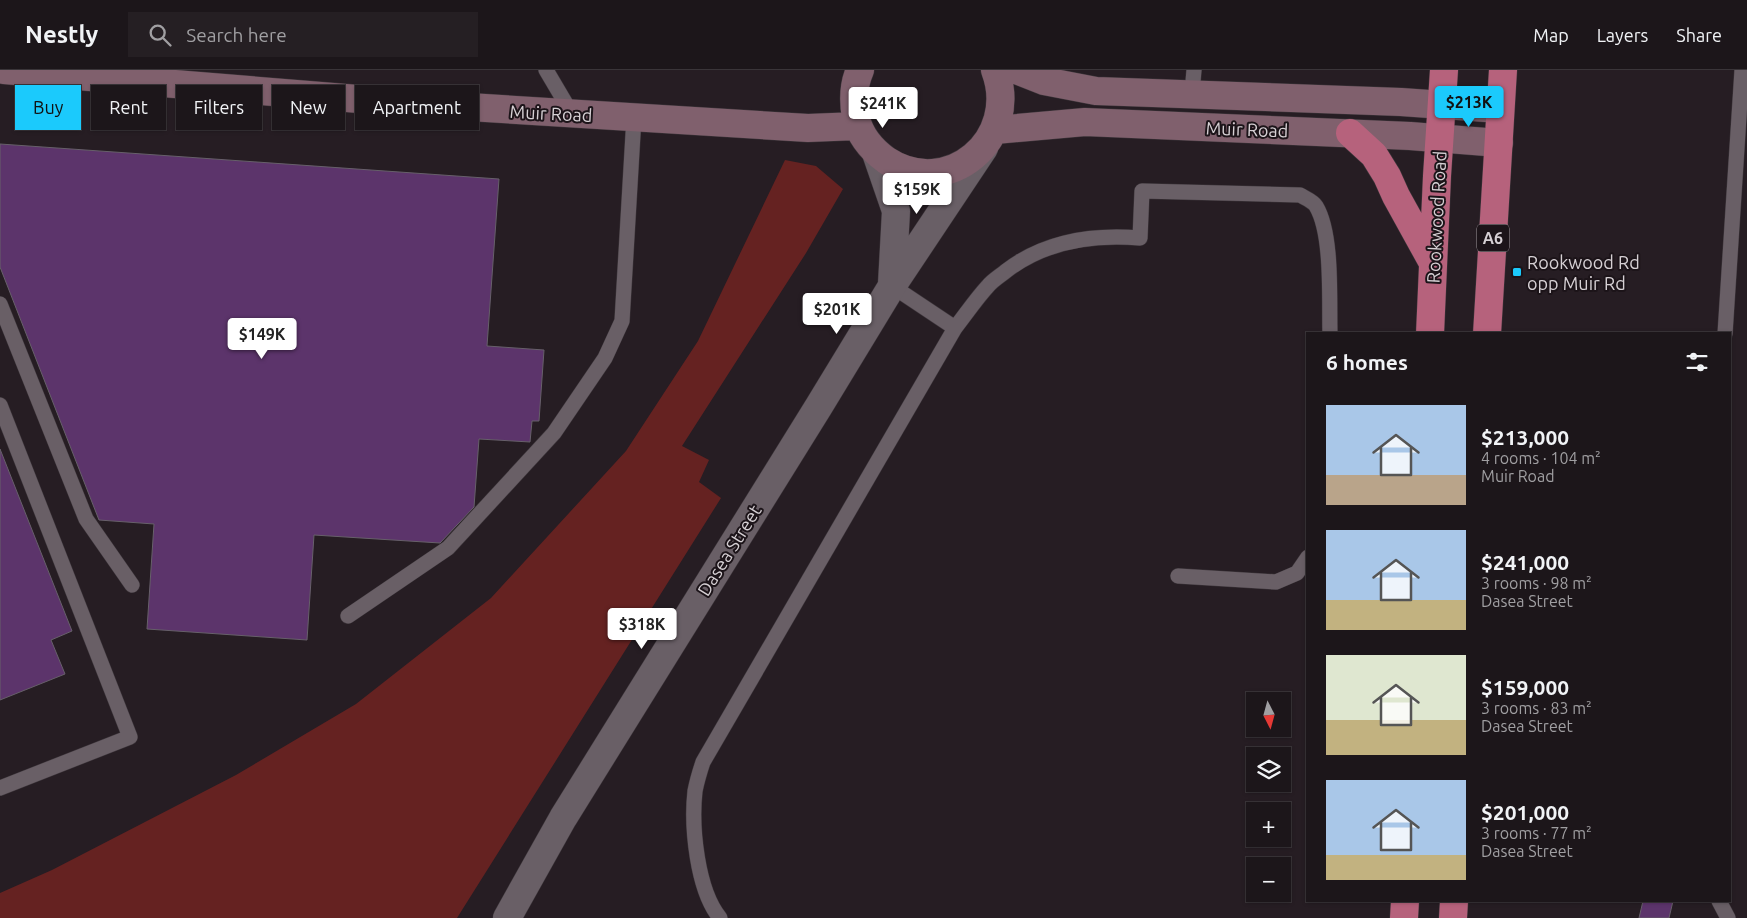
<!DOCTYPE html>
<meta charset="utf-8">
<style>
:root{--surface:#1c161a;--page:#251f23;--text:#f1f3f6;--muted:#a09fa2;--line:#3a3539;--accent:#1bcafc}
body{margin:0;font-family:Ubuntu,sans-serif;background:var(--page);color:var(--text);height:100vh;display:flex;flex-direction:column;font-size:19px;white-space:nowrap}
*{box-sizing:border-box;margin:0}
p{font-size:16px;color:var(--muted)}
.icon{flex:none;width:28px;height:28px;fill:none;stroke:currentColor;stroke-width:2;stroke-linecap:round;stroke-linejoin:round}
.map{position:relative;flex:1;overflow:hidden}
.sheet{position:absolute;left:1306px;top:262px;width:425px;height:570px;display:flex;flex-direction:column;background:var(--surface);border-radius:0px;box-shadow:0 1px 4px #0004,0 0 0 1px var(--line)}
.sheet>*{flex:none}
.top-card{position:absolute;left:15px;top:15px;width:475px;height:45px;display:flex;gap:10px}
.needle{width:32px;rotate:174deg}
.tools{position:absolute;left:1246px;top:622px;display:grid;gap:10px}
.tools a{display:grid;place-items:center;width:45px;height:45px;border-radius:0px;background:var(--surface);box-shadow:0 1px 4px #0004,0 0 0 1px var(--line);font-size:25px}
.price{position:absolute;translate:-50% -42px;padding:0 11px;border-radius:5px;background:#fff;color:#222;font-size:16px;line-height:32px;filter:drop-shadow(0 1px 2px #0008)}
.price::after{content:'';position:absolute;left:50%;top:30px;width:15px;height:11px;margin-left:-8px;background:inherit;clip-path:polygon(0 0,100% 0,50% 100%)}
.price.active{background:var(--accent);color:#111}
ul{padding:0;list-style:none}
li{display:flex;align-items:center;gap:15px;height:125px;padding:0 20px}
li span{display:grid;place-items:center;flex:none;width:140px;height:100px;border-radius:0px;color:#555}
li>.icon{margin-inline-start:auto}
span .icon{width:60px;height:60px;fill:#fffc;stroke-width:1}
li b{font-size:21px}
h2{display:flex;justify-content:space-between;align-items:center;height:60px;padding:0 20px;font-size:21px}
.pill{padding:0 18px;border-radius:0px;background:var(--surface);box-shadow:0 1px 4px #0004,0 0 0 1px var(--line);font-size:18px;line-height:45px}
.pill.active{background:var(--accent);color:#111}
header{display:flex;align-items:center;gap:30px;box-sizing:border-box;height:70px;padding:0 25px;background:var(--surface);border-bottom:1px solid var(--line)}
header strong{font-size:24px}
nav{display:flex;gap:28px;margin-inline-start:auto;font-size:18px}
.search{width:350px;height:45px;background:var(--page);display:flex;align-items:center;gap:12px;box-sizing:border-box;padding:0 18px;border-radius:0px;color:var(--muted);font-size:19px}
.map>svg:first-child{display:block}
.green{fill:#652221}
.building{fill:#5c346b;stroke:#67606a}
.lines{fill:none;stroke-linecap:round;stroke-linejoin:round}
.lane-casing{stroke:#3e373c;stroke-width:16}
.street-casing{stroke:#3e373c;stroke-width:29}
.secondary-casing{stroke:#3e373c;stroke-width:29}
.highway-casing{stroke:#3e373c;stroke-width:29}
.lane{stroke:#695f66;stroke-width:15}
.street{stroke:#695f66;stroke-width:28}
.secondary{stroke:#80606d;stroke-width:28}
.highway{stroke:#b6627c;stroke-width:28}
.poi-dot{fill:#1bcafc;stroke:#1c1419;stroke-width:2}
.labels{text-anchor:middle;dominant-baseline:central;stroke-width:4;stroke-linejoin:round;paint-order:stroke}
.shield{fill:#1c1419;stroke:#9e989c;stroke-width:1}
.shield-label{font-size:16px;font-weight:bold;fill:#d6d0d4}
.street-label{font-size:18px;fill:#d6d0d4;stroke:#1c1419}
.poi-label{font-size:18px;fill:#d6d0d4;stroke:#1c1419;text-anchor:start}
</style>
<header>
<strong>Nestly</strong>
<div class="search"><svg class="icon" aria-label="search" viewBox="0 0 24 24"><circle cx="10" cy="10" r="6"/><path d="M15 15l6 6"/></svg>Search here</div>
<nav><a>Map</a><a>Layers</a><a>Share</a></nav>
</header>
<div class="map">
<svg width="1747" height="848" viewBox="0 0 1747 848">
<rect width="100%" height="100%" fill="#261d23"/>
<path class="green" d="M785 90 816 96 843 119 806 183 682 376 709 390 699 412 721 428 457 848H0V823L52 800 236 705 356 634 491 528 626 381 698 271Z"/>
<path class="building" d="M0 74 499 109 487 276 544 280 539 351H532L530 372 479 369 474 437 440 473 314 465 307 570 147 559 154 454 99 450 0 197Z
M0 379 72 561 51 570 65 604 0 630Z
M1643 831H1673L1669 848H1639Z"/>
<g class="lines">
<g class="lane-casing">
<path id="lane" d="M546 0 572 44
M1192 23 1194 0
M892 216 955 258C966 244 976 229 988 216 993 210 1000 206 1006 201 1045 171 1092 164 1140 168L1142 121 1300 125C1305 128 1313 131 1316 136 1333 164 1329 230 1330 264
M0 234 86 449 132 515
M1725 264 1742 0
M0 335 130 667 0 718
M1178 506 1276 512 1297 503 1308 487
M348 546 448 478 554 363 605 288 622 251 634 47
M1719 831 1728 848
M720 848C697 820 691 757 695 721 697 711 700 701 703 692L955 258"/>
</g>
<g class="street-casing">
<path id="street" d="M876 83 896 141 892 214
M507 848 563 748 819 336 892 216 984 78"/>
</g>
<g class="secondary-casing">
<path id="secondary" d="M4 0 420 34 808 58 858 56
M860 0C853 15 853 31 856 48 860 66 871 79 886 90 948 131 1021 69 995 0
M1016 0 1044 11 1096 21 1401 32 1500 39
M995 60 1085 52 1410 66 1499 73"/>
</g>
<g class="highway-casing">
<path id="highway" d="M1350 63 1374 85 1387 106 1396 126 1433 193
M1430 264 1437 106 1444 0
M1487 264 1503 0
M1404 848 1405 831
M1453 848 1454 831"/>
</g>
<use href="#lane" class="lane"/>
<use href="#street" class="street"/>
<use href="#secondary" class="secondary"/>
<use href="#highway" class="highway"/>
</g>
<rect class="poi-dot" x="1512" y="197" width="10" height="10" rx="2.5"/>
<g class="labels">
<rect class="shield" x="1477" y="154.5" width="32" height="27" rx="4"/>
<g class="shield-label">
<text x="1493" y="168">A6</text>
</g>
<g class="street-label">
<text transform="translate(551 43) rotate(3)">Muir Road</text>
<text transform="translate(1247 59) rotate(2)">Muir Road</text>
<text transform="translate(1436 147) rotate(-87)">Rookwood Road</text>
<text transform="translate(729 480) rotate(-58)">Dasea Street</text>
</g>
<g class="poi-label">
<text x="1527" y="192">Rookwood Rd<tspan x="1527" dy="21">opp Muir Rd</tspan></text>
</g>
</g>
</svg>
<div class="tools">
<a><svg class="needle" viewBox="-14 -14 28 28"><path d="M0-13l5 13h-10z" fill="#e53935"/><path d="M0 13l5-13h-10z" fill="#a09fa2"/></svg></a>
<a><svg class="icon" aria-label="layers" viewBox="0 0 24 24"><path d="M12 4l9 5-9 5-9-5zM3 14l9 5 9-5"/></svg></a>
<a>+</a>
<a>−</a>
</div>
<b class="price active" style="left:1469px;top:58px">$213K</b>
<b class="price" style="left:883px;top:59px">$241K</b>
<b class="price" style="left:917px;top:145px">$159K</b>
<b class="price" style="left:837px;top:265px">$201K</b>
<b class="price" style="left:262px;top:290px">$149K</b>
<b class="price" style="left:642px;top:580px">$318K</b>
<div class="top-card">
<a class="pill active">Buy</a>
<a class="pill">Rent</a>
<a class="pill">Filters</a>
<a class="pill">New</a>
<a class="pill">Apartment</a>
</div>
<section class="sheet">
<h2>6 homes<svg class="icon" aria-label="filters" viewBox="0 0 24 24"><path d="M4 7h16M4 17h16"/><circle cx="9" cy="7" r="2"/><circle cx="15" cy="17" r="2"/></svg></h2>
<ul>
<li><span style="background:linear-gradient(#a9c7e8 70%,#b9a48a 0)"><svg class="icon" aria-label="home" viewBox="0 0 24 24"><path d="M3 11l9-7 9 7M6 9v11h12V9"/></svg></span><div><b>$213,000</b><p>4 rooms · 104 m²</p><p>Muir Road</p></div></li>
<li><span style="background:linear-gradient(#a9c7e8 70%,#c2b280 0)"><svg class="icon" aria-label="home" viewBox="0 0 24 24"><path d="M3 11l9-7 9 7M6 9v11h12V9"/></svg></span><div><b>$241,000</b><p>3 rooms · 98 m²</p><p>Dasea Street</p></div></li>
<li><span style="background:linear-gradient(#dfe7d0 65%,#c2b280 0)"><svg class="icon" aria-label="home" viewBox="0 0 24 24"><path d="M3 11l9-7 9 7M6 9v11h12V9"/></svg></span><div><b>$159,000</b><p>3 rooms · 83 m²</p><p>Dasea Street</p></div></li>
<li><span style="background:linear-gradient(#a9c7e8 75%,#c2b280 0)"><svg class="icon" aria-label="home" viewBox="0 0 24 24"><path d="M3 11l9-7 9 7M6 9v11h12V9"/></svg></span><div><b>$201,000</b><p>3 rooms · 77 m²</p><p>Dasea Street</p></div></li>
</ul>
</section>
</div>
